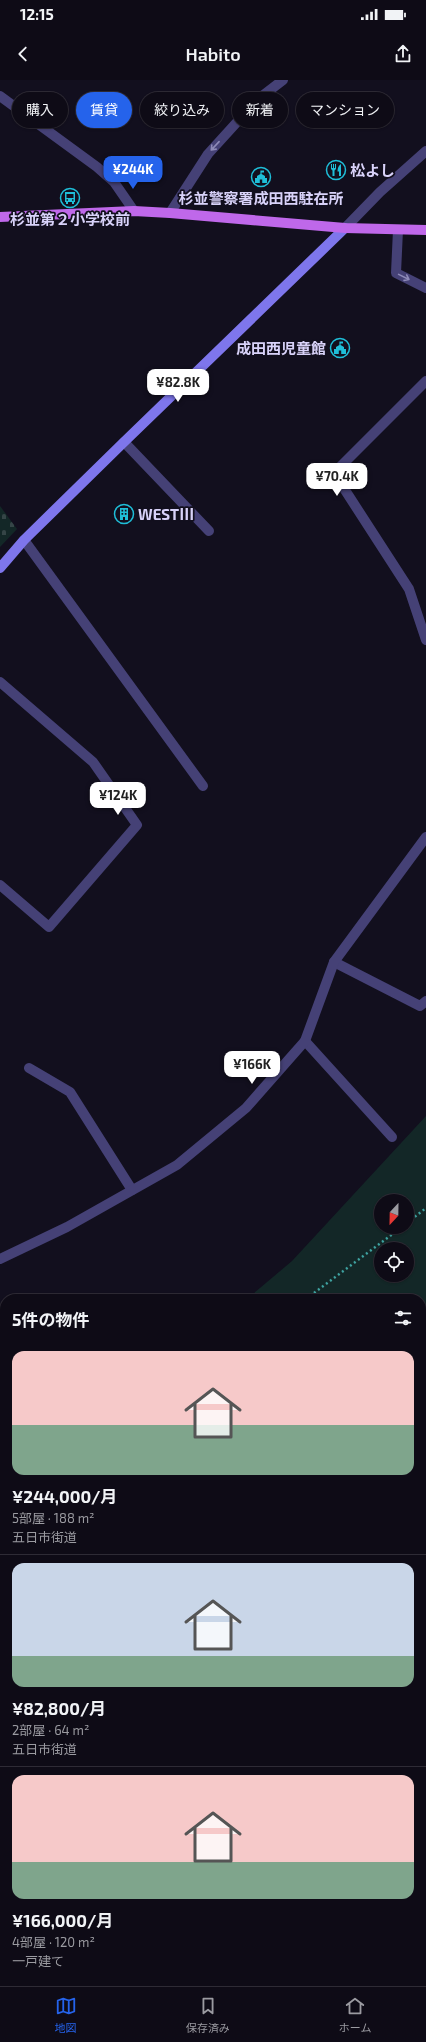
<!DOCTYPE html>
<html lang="ja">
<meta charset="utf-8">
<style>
:root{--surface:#0e0b16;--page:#1c1923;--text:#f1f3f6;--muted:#9b9ba1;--line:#2e2b35;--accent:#2563eb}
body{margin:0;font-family:"Exo 2","Noto Sans JP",sans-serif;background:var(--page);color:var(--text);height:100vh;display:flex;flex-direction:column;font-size:15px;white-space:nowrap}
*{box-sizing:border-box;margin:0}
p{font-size:13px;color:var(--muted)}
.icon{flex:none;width:22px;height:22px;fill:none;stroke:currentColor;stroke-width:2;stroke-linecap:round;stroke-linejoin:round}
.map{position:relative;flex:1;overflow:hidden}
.side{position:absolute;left:0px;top:1214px;width:426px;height:692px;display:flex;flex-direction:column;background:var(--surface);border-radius:16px 16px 0 0;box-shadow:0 1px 3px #0004,0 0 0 1px var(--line)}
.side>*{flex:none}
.guide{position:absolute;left:12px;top:12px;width:402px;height:36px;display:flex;gap:8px}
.needle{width:26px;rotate:202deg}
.buttons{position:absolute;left:374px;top:1114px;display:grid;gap:8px}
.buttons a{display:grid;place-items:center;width:40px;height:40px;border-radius:50%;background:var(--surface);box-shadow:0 1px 3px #0004,0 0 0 1px var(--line);font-size:20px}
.price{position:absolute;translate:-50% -34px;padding:0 9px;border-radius:8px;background:#fff;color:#222;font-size:13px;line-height:26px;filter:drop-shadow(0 1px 2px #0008)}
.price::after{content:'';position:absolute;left:50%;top:24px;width:12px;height:9px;margin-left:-6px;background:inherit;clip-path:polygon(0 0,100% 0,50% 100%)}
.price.active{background:var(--accent);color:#fff}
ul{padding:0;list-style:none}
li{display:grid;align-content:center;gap:8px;height:212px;padding:0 12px}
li+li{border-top:1px solid var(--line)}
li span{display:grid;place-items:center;height:124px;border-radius:12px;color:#555}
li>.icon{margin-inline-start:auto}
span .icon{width:72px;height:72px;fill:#fffc;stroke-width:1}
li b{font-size:17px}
h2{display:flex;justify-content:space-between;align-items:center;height:48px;padding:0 12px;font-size:17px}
.chip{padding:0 14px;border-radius:18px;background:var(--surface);box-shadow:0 1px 3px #0004,0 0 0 1px var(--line);font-size:14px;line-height:36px}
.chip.active{background:var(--accent);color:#fff}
.status{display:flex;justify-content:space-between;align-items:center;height:28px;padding:0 20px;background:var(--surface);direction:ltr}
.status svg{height:11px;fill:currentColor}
header{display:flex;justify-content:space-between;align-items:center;height:52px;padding:0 12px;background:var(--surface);font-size:18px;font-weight:600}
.dock{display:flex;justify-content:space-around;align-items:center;height:56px;border-top:1px solid var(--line);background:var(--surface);font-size:11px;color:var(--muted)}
.dock a{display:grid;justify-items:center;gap:2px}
.dock .active{color:var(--accent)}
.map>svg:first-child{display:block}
.cemetery{fill:url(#cemetery-stones)}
.park{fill:#132727;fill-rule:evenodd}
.water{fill:#152542}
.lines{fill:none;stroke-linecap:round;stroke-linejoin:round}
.path{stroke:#3ea19f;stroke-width:2.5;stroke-dasharray:2 3;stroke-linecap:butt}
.lane{stroke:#454176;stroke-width:10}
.street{stroke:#454176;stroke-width:10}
.secondary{stroke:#7e76ec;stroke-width:10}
.primary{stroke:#bf68ea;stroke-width:10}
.oneway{stroke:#8e8ab8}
.labels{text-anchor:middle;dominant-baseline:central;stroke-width:3.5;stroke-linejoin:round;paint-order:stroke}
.poi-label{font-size:15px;font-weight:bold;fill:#d8d2f9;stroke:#120f1e;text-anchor:start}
</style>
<div class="status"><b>12:15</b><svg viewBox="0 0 49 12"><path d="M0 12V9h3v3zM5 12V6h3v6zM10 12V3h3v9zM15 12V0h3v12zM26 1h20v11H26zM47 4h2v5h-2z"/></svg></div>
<header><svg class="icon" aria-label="back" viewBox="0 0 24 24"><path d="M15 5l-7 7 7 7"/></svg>Habito<svg class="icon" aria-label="share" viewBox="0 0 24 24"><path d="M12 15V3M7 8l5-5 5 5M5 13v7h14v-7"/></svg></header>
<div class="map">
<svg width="426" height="1906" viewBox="0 0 426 1906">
<defs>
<pattern id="cemetery-stones" width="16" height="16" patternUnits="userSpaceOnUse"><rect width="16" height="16" fill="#132727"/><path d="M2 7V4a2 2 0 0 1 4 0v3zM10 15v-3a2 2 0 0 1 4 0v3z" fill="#354547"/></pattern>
</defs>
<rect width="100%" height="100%" fill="#120f1e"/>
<path class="cemetery" d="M0 426 17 449 0 467Z"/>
<path class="park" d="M426 1036V1390H421V1219H247L292 1181ZM381 1121H407V1147H381ZM381 1169H407V1195H381Z
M0 1347 5 1351V1571L0 1577Z
M421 1444H426V1559L421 1555Z
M5 1653V1785L0 1790V1659Z"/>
<path class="water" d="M421 1403H426V1430H421Z
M5 1588V1632L0 1639V1595Z"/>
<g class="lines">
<path class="path" d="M407 1143 426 1128
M306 1219 402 1147
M421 1350 426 1349
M421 1376H426
M0 1424 5 1421
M421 1469H426
M0 1477 5 1474
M421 1492H426
M0 1560 5 1555
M0 1676 5 1670
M0 1739 5 1730"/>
<path class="lane" d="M124 362 209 451
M24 460 203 706
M334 882 420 926 426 921
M305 961 392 1057
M29 988 70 1012 132 1110"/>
<path class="street" d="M0 16 97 87 114 102 134 131
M170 133 208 74 257 20 283 0
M345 148 380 112 426 71
M398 150 396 193 426 208
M426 301 334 393 409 509 426 560
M0 602 93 682 137 745 49 847 0 805
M0 1179 67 1147 177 1085 246 1028 305 961 334 882 426 757
M421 1770 426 1776
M220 1901 224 1906
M96 1906 101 1901"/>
<path class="secondary" d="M0 488 24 460 124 362 345 148"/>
<path class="primary" d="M0 137 134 131 170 133 345 148 426 150"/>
</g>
<defs><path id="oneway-shaft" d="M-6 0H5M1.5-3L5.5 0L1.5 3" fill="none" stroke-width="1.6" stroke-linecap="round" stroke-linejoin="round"/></defs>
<g class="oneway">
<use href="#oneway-shaft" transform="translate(215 66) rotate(133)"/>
<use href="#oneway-shaft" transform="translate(404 197) rotate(26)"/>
</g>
<defs>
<g id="restaurant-ring" transform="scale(1)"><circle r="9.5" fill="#120f1e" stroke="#1fbed8" stroke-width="1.5"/><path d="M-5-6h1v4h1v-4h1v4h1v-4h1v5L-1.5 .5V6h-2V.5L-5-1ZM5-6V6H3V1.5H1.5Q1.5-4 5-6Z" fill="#1fbed8"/></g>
<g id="civic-ring" transform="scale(1)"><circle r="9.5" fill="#120f1e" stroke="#1fbed8" stroke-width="1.5"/><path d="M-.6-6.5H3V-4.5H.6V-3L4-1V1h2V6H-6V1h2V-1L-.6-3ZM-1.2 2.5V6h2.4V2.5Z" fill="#1fbed8"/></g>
<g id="bus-ring" transform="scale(1)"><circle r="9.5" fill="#120f1e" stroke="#1fbed8" stroke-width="1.5"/><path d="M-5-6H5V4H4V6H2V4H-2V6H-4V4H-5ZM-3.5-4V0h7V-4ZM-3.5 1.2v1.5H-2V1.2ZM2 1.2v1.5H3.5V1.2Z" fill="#1fbed8"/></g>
<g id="building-ring" transform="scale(1)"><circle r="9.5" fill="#120f1e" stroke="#1fbed8" stroke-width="1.5"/><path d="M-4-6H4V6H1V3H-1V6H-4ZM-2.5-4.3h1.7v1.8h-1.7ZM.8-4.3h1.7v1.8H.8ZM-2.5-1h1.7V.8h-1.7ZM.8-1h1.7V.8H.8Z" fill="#1fbed8"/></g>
</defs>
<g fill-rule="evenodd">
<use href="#restaurant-ring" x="336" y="90"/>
<use href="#civic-ring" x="261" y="97"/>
<use href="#bus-ring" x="70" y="118"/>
<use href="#civic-ring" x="340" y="268"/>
<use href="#building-ring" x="124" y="434"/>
</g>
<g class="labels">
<g class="poi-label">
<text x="350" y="90">松よし</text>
<text x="261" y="118" text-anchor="middle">杉並警察署成田西駐在所</text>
<text x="70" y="139" text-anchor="middle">杉並第２小学校前</text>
<text x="326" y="268" text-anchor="end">成田西児童館</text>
<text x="138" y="434">WESTⅢ</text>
</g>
</g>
</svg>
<div class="buttons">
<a><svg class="needle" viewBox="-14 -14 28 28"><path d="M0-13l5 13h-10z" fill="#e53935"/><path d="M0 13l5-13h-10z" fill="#9b9ba1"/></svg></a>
<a><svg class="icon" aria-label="locate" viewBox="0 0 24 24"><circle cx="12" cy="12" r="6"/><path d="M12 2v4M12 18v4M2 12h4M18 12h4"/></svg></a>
</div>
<b class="price active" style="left:133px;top:110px">¥244K</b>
<b class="price" style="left:178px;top:323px">¥82.8K</b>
<b class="price" style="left:337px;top:417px">¥70.4K</b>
<b class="price" style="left:118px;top:736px">¥124K</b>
<b class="price" style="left:252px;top:1005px">¥166K</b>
<div class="guide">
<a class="chip">購入</a>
<a class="chip active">賃貸</a>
<a class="chip">絞り込み</a>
<a class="chip">新着</a>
<a class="chip">マンション</a>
</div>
<section class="side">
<h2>5件の物件<svg class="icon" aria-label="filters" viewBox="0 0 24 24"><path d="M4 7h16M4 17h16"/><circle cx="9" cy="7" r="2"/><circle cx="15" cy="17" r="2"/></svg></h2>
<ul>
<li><span style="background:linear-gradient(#f6c9c9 60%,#7fa58c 0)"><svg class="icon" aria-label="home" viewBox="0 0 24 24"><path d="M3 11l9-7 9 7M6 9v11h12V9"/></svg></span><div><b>¥244,000/月</b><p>5部屋 · 188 m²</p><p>五日市街道</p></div></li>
<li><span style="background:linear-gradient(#c9d6e8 75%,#7fa58c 0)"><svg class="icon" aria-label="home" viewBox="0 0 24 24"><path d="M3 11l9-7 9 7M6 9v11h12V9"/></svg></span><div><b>¥82,800/月</b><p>2部屋 · 64 m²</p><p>五日市街道</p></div></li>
<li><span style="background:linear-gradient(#f6c9c9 70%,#7fa58c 0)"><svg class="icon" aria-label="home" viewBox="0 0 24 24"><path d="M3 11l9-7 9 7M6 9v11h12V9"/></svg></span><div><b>¥166,000/月</b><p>4部屋 · 120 m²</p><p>一戸建て</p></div></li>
</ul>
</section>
</div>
<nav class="dock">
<a class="active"><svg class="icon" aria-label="map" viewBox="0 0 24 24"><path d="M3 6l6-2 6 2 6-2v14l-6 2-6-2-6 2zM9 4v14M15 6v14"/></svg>地図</a>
<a><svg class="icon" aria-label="saved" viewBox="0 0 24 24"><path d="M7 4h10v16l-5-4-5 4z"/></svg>保存済み</a>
<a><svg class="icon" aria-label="home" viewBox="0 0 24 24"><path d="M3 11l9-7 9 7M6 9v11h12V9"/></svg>ホーム</a>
</nav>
